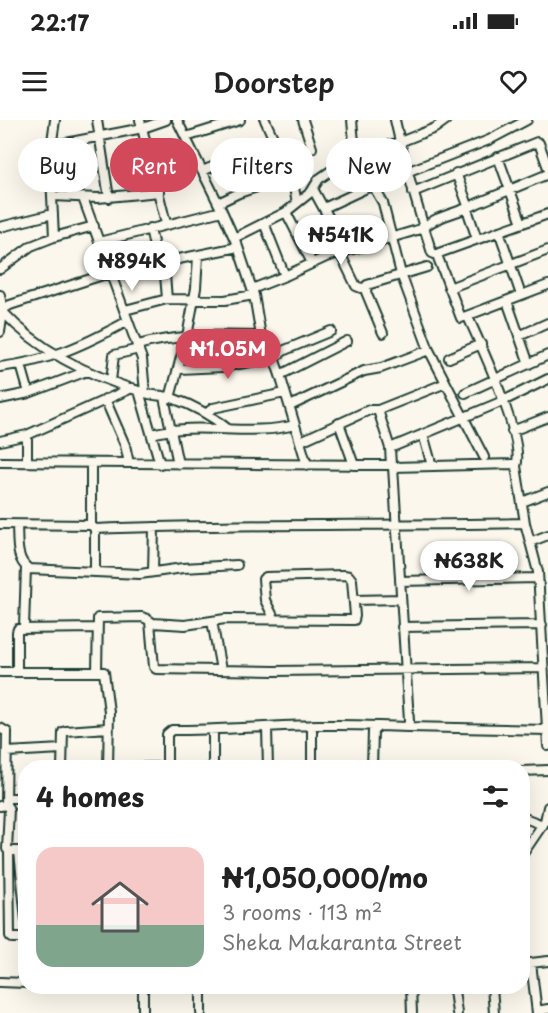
<!DOCTYPE html>
<meta charset="utf-8">
<style>
:root{--surface:#fff;--page:#f6f6f6;--text:#222;--muted:#767676;--line:#e0e0e0;--accent:#d1495b}
body{margin:0;font-family:"Playpen Sans",sans-serif;background:var(--page);color:var(--text);height:100vh;display:flex;flex-direction:column;font-size:22px;white-space:nowrap}
*{box-sizing:border-box;margin:0}
p{font-size:20px;color:var(--muted)}
.icon{flex:none;width:33px;height:33px;fill:none;stroke:currentColor;stroke-width:2;stroke-linecap:round;stroke-linejoin:round}
.map{position:relative;flex:1;overflow:hidden}
.drawer{position:absolute;left:18px;top:640px;width:512px;height:234px;display:flex;flex-direction:column;background:var(--surface);border-radius:24px;box-shadow:0 6px 24px #0002}
.drawer>*{flex:none}
.guide{position:absolute;left:18px;top:18px;width:513px;height:54px;display:flex;gap:12px}
.price{position:absolute;translate:-50% -51px;padding:0 14px;border-radius:21px;background:#fff;color:#222;font-size:20px;line-height:39px;filter:drop-shadow(0 2px 3px #0008)}
.price::after{content:'';position:absolute;left:50%;top:36px;width:18px;height:14px;margin-left:-9px;background:inherit;clip-path:polygon(0 0,100% 0,50% 100%)}
.price.active{background:var(--accent);color:#fff}
ul{padding:0;list-style:none}
li{display:flex;align-items:center;gap:18px;height:150px;padding:0 18px}
li+li{border-top:2px solid var(--line)}
li span{display:grid;place-items:center;flex:none;width:168px;height:120px;border-radius:18px;color:#555}
li>.icon{margin-inline-start:auto}
span .icon{width:72px;height:72px;fill:#fffc;stroke-width:1}
li b{font-size:26px}
h2{display:flex;justify-content:space-between;align-items:center;height:72px;padding:0 18px;font-size:26px}
.chip{padding:0 21px;border-radius:27px;background:var(--surface);box-shadow:0 6px 24px #0002;font-size:21px;line-height:54px}
.chip.active{background:var(--accent);color:#fff}
.status{display:flex;justify-content:space-between;align-items:center;height:42px;padding:0 30px;background:var(--surface);direction:ltr}
.status svg{height:16px;fill:currentColor}
header{display:flex;justify-content:space-between;align-items:center;height:78px;padding:0 18px;background:var(--surface);font-size:27px;font-weight:600}
.map>svg:first-child{display:block}
.lines{fill:none;stroke-linecap:round;stroke-linejoin:round}
.minor-casing{stroke:#1f3d34;stroke-width:12}
.minor{stroke:#fbf7ec;stroke-width:8}
</style>
<div class="status"><b>22:17</b><svg viewBox="0 0 49 12"><path d="M0 12V9h3v3zM5 12V6h3v6zM10 12V3h3v9zM15 12V0h3v12zM26 1h20v11H26zM47 4h2v5h-2z"/></svg></div>
<header><svg class="icon" aria-label="menu" viewBox="0 0 24 24"><path d="M4 6h16M4 12h16M4 18h16"/></svg>Doorstep<svg class="icon" aria-label="heart" viewBox="0 0 24 24"><path d="M12 20l-8-8c-3-5 5-10 8-4 3-6 11-1 8 4z"/></svg></header>
<div class="map">
<svg width="548" height="893" viewBox="0 0 548 893">
<rect width="100%" height="100%" fill="#fbf7ec"/>
<filter id="ink" filterUnits="userSpaceOnUse"><feTurbulence type="fractalNoise" baseFrequency=".0167" numOctaves="2"/><feDisplacementMap in="SourceGraphic" scale="12" xChannelSelector="R" yChannelSelector="G"/><feConvolveMatrix kernelMatrix="1 2 1 2 8 2 1 2 1" color-interpolation-filters="sRGB"/></filter>
<g filter="url(#ink)">
<g class="lines">
<g class="minor-casing">
<path id="minor" d="M97 0 109 78
M140 0 166 103
M177 0 222 91 238 127 254 175 261 216 274 238 280 255 307 345
M303 0 312 28
M352 0 355 34 383 83 401 154 429 230 484 337
M395 0C405 45 418 89 432 133L437 135
M186 17 240 0
M50 26 143 8 166 0
M498 37 522 103
M202 51 275 22 265 0
M456 53 469 88
M313 69 347 131
M413 72 537 22 539 23 548 48
M53 76 98 78 159 72
M83 78 142 239 145 273
M218 83 239 73 290 56 292 58 297 83
M324 88 373 65 489 20 527 0
M467 89 477 119
M286 92 312 143
M548 94 439 133 437 135 461 198 548 165
M264 103 285 156
M0 107 53 94
M150 108 156 137 164 143 167 179
M499 111 521 175
M54 117 50 35 55 0
M234 118 286 92 311 72 319 59 355 34 400 22 435 8 446 0
M99 122 222 91
M340 133 356 166 361 168 366 167
M0 149 31 126 54 117 94 106
M449 168 548 130
M252 169 285 156 326 137 424 108C433 96 463 92 478 83L548 54
M0 175 3 192 0 212
M507 181 529 244
M125 190 167 179 225 180 254 175
M468 197C480 223 526 322 516 346
M383 213 366 172 367 165 427 147
M519 216 548 203
M138 225C177 214 221 215 261 216
M449 238 481 224
M21 245 29 273
M0 247C50 241 84 225 128 201
M179 249 222 247 274 238 285 230 331 211
M280 255 347 221
M111 261 114 235 139 229
M139 271 160 344
M465 273 548 235
M164 277 178 344
M170 278 188 211 196 168 198 136
M0 279 29 273 87 251
M105 279 125 325 129 343
M290 286 364 251 381 248 429 230
M378 290 390 328 391 345
M207 293 213 288 285 273
M339 303 354 345
M228 309C211 295 192 285 172 278 163 275 153 276 145 273 92 257 41 233 3 192L5 188 10 185 109 153 238 127
M512 311 548 297
M152 314C199 301 248 317 295 305
M423 314 432 346
M27 315V341
M0 321 27 315 132 268
M301 321 369 290H378L446 263
M390 328 503 281 548 259
M0 342 391 345 393 347 409 601 408 607 379 606 373 611 372 648
M393 347 513 344 516 346 525 403 538 452 548 626
M522 382 548 372
M0 404 91 405 95 409C239 403 382 406 525 403
M17 405C18 419 15 440 29 449L140 454 183 448 237 445
M91 405V343
M530 422 548 415
M95 451V409
M153 452 154 407
M400 461 538 458
M354 480 401 479
M212 501 221 550
M150 502 154 547 156 549 274 551 543 548
M24 507 26 448
M402 507 542 505
M97 551 98 498 142 497 147 499 153 503 185 505 225 499 354 500 355 496 352 460 349 456 344 455 266 457 263 459 265 480 274 498
M0 552H104L109 592 108 648 167 647
M17 552V512L18 509 97 508
M312 605V648
M408 607 547 610
M0 608 7 612 6 685 0 686
M267 608 268 648
M7 632 62 629
M62 648 63 612 66 611 108 608
M167 648V614L172 610C241 610 310 602 378 606
M213 648V610
M522 651 548 650
M6 678H26
M6 685 9 689 7 729 9 731H26
M522 697 543 705
M9 731 10 816 12 818H26
M19 731 26 800
M522 735 545 701 548 687
M531 843 537 893
M522 844 548 841
M0 862 26 863
M143 867V893
M201 867V893
M411 867 412 893
M452 867 454 870 457 893
M492 867 494 893
M537 891 548 889"/>
</g>
<use href="#minor" class="minor"/>
</g>
</g>
</svg>
<b class="price" style="left:341px;top:146px">₦541K</b>
<b class="price" style="left:132px;top:172px">₦894K</b>
<b class="price active" style="left:228px;top:260px">₦1.05M</b>
<b class="price" style="left:469px;top:472px">₦638K</b>
<div class="guide">
<a class="chip">Buy</a>
<a class="chip active">Rent</a>
<a class="chip">Filters</a>
<a class="chip">New</a>
</div>
<section class="drawer">
<h2>4 homes<svg class="icon" aria-label="filters" viewBox="0 0 24 24"><path d="M4 7h16M4 17h16"/><circle cx="9" cy="7" r="2"/><circle cx="15" cy="17" r="2"/></svg></h2>
<ul>
<li><span style="background:linear-gradient(#f6c9c9 65%,#7fa58c 0)"><svg class="icon" aria-label="home" viewBox="0 0 24 24"><path d="M3 11l9-7 9 7M6 9v11h12V9"/></svg></span><div><b>₦1,050,000/mo</b><p>3 rooms · 113 m²</p><p>Sheka Makaranta Street</p></div></li>
</ul>
</section>
</div>
